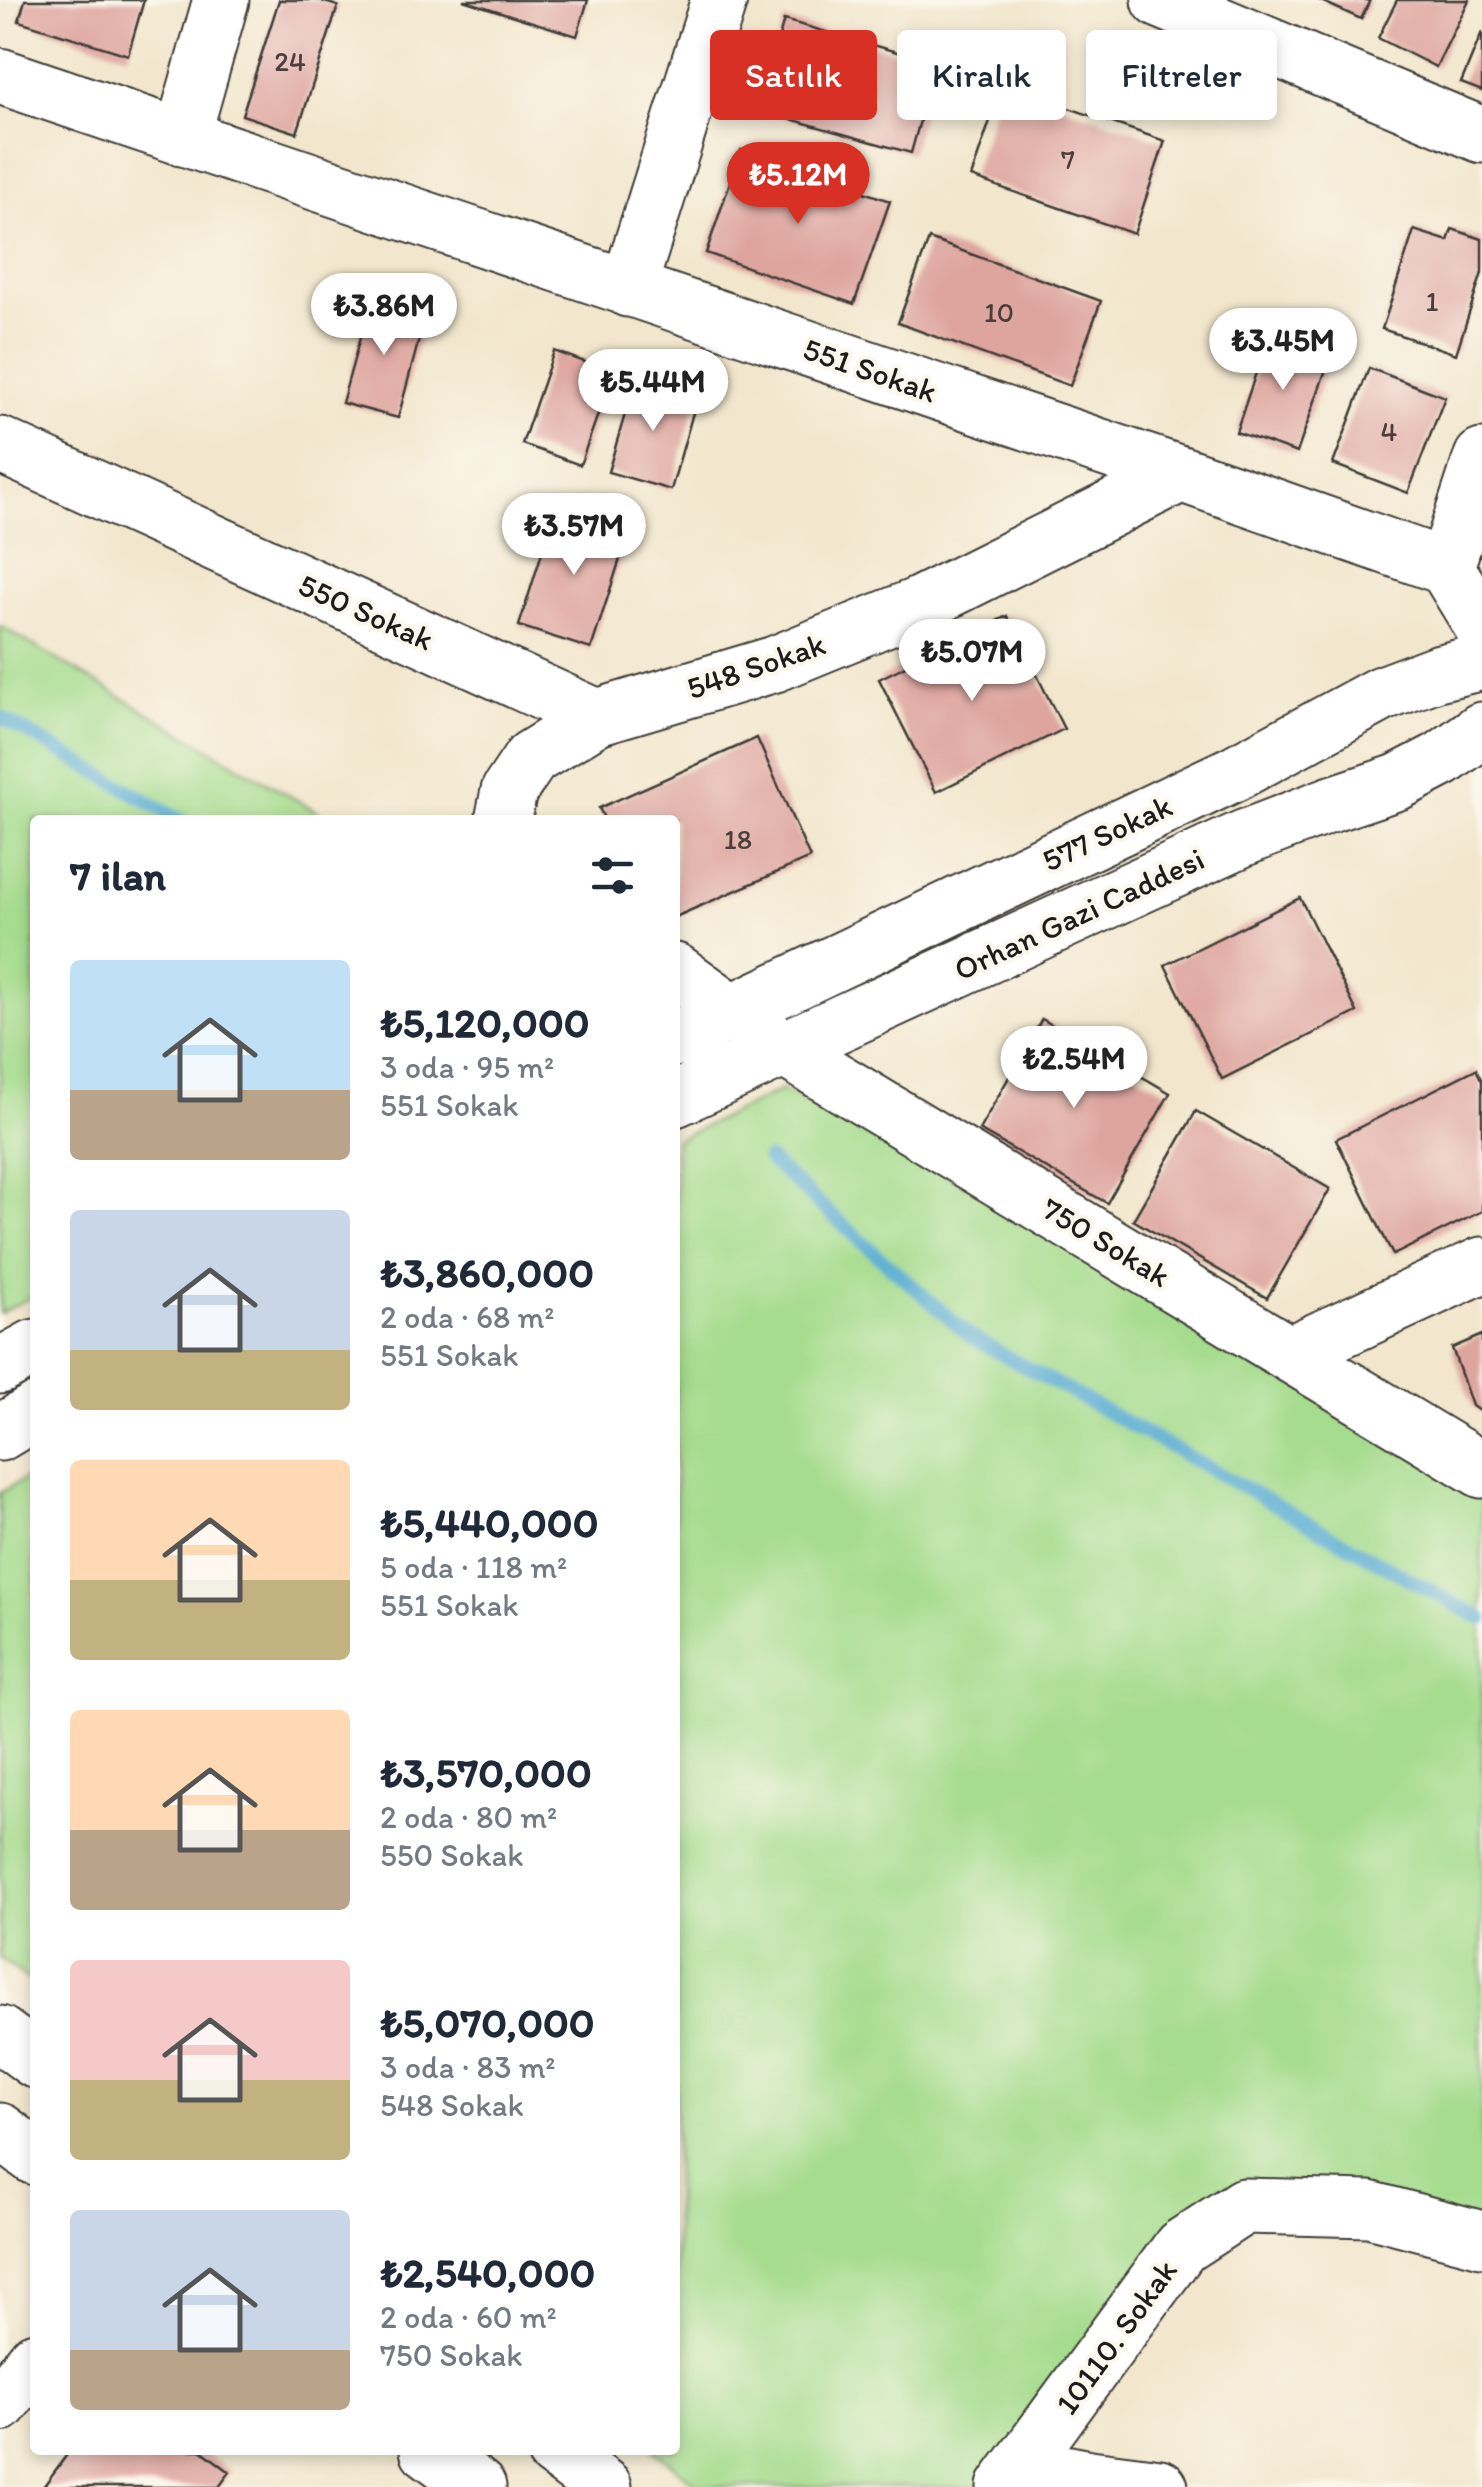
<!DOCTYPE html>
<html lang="tr">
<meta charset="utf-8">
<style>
:root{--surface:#fff;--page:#f6f6f7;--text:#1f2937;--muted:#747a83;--accent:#d93025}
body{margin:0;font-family:Itim,sans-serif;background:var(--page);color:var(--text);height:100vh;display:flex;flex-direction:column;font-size:38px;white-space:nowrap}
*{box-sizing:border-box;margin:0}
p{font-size:32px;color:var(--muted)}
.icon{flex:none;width:55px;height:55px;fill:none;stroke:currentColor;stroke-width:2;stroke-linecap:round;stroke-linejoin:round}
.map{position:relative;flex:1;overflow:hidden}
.sheet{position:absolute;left:30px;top:815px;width:650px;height:1640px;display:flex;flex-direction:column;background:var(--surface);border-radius:10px;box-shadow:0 5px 15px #0003}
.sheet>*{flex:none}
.hud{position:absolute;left:710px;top:30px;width:620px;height:90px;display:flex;gap:20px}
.price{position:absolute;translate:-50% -85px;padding:0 22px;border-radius:35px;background:#fff;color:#222;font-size:32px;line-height:65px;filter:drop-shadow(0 2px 5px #0008)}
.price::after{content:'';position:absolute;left:50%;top:60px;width:30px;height:22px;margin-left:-15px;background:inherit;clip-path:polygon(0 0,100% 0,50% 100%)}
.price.on{background:var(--accent);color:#fff}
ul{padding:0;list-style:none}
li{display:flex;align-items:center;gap:30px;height:250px;padding:0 40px}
li span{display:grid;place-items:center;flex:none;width:280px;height:200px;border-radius:10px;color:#555}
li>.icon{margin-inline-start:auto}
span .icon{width:120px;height:120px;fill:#fffc;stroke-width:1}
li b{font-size:42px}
h2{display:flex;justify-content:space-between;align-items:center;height:120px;padding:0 40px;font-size:42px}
.chip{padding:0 35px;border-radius:10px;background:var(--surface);box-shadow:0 5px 15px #0003;font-size:35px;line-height:90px}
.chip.on{background:var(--accent);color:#fff}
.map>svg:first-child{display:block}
.green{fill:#a5dc8d;stroke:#607c54;stroke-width:2.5}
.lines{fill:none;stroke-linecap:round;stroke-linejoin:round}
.stream{stroke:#55abd2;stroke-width:14}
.building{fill:#dea59f}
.minor-casing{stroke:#3c3a36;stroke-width:59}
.tertiary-casing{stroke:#3c3a36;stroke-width:59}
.minor{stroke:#fff;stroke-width:55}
.tertiary{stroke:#fff;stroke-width:55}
.labels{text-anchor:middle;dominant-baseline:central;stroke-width:8;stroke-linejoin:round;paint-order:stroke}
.number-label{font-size:28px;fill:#4c3e3d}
.street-label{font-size:32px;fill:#1c1c1c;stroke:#fbf7ec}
</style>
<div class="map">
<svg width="1482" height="2487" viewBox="0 0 1482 2487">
<rect width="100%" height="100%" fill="#fbf7ec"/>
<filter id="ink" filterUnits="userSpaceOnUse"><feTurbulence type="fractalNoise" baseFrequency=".01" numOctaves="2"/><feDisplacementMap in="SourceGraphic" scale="20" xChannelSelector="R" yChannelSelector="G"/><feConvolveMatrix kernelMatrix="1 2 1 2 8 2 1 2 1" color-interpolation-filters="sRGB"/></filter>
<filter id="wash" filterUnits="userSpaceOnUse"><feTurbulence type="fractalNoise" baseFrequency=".0048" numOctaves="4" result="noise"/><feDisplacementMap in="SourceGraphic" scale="40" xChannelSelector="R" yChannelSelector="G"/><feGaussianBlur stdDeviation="2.25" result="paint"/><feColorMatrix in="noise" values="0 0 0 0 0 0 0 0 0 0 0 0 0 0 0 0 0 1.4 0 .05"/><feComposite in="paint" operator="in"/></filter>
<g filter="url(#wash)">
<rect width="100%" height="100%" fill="#f2e6cc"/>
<path class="green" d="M0 626 331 820H35V1295L0 1313Z
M782 1090 1291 1353 1482 1470V2239L1244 2207 978 2487H700L654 2450H675V1140Z
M35 1473V1985L0 1958V1493Z"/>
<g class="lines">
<path class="stream" d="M0 717 181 820
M768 1159 971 1337 1482 1619"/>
</g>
<g id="blocks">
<path class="building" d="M25 0H144L128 55 19 21Z
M279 0H318L338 6 297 133 242 115Z
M463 0H588L577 36Z
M1319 0H1370L1361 19Z
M1397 0H1469L1436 67 1378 38Z
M784 20 936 63 911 153 758 110Z
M1482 32V91L1461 83Z
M1002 85 1165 141 1134 234 971 177Z
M741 150 890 201 854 304 706 253Z
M1452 229 1482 239V273L1456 354 1382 329 1414 230 1448 241Z
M929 239 1101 301 1070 386 898 323Z
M371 298 426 313 398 418 342 403Z
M1269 334 1331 355 1297 453 1236 432Z
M554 351 613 372 580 465 522 444Z
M1369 368 1445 397 1408 493 1333 464Z
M636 377 698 395 671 490 608 472Z
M556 508 629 531 591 649 519 626Z
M1007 616 1064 729 936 792 879 679Z
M757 738 810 858 675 917V820H605L599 808Z
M1300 898 1357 1012 1222 1079 1165 965Z
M1042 1019 1170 1093 1107 1203 979 1130Z
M1476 1069 1482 1081V1211L1393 1255 1336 1139Z
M1196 1111 1330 1189 1267 1298 1133 1220Z
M1482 1335V1413L1472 1406 1452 1348Z
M66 2450H201L230 2472 219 2487H43L69 2452Z"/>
</g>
</g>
<g filter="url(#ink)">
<use href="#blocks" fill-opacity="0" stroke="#3c3a36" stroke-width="2.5"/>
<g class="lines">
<g class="minor-casing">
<path id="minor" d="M1160 0 1482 135
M0 76 1181 474 1446 567 1482 626
M182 138 221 0
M628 289 719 0
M0 445 597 717
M1446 567 1482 457
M505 820 504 816 509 791 531 758 597 717 775 664 919 605 1181 474
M675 971 784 1049 1482 1470
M1291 1353 1482 1265
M0 2404 35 2360
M1022 2465 1090 2478 1160 2487
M1005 2487 1181 2247 1244 2206 1369 2209 1482 2239"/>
</g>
<g class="tertiary-casing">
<path id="tertiary" d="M675 1039 1235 773 1381 694 1437 673 1482 662
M675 1099 1244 838 1332 804 1398 782 1442 759 1482 730
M0 1366 35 1347
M0 1433 35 1412
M0 2034 35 2060
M0 2131 35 2157
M428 2450 478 2487
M554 2450 604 2487"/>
</g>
<use href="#minor" class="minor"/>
<use href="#tertiary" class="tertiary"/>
</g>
</g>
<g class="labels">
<g class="number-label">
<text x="290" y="61">24</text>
<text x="1068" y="159">7</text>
<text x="1432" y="301">1</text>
<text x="999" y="312">10</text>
<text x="1389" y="431">4</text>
<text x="738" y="839">18</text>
</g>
<g class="street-label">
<text transform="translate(870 370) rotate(19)">551 Sokak</text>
<text transform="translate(366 612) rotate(24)">550 Sokak</text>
<text transform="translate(756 666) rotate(-19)">548 Sokak</text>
<text transform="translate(1107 833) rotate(-25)">577 Sokak</text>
<text transform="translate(1079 914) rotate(-25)">Orhan Gazi Caddesi</text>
<text transform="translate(1106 1242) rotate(31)">750 Sokak</text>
<text transform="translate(1116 2337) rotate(-54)">10110. Sokak</text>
</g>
</g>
</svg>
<b class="price on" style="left:798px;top:227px">₺5.12M</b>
<b class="price" style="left:384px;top:358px">₺3.86M</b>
<b class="price" style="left:1283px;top:393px">₺3.45M</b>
<b class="price" style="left:653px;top:434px">₺5.44M</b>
<b class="price" style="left:574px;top:578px">₺3.57M</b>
<b class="price" style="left:972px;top:704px">₺5.07M</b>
<b class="price" style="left:1074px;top:1111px">₺2.54M</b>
<div class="hud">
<a class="chip on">Satılık</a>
<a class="chip">Kiralık</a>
<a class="chip">Filtreler</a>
</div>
<section class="sheet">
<h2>7 ilan<svg class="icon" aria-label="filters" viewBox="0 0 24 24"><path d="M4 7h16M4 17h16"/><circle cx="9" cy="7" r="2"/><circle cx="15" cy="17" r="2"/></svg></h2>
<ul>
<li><span style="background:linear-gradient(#bfe0f5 65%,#b9a48a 0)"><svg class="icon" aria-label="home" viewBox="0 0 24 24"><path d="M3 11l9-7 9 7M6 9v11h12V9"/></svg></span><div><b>₺5,120,000</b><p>3 oda · 95 m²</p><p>551 Sokak</p></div></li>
<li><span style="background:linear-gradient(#c9d6e8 70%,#c2b280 0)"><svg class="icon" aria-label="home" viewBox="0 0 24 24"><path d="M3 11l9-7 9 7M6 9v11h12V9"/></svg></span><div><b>₺3,860,000</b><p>2 oda · 68 m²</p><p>551 Sokak</p></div></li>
<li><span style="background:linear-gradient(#ffd9b3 60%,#c2b280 0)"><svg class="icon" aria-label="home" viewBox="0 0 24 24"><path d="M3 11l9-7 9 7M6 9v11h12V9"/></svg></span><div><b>₺5,440,000</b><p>5 oda · 118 m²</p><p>551 Sokak</p></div></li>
<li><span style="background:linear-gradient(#ffd9b3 60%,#b9a48a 0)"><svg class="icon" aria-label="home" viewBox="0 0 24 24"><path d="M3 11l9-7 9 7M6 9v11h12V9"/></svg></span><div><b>₺3,570,000</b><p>2 oda · 80 m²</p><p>550 Sokak</p></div></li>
<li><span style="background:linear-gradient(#f6c9c9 60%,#c2b280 0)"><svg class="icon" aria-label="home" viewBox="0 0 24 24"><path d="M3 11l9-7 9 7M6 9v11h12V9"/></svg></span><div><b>₺5,070,000</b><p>3 oda · 83 m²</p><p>548 Sokak</p></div></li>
<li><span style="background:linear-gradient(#c9d6e8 70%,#b9a48a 0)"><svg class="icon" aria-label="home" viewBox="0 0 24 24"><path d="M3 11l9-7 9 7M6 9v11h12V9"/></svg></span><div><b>₺2,540,000</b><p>2 oda · 60 m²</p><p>750 Sokak</p></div></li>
</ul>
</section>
</div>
